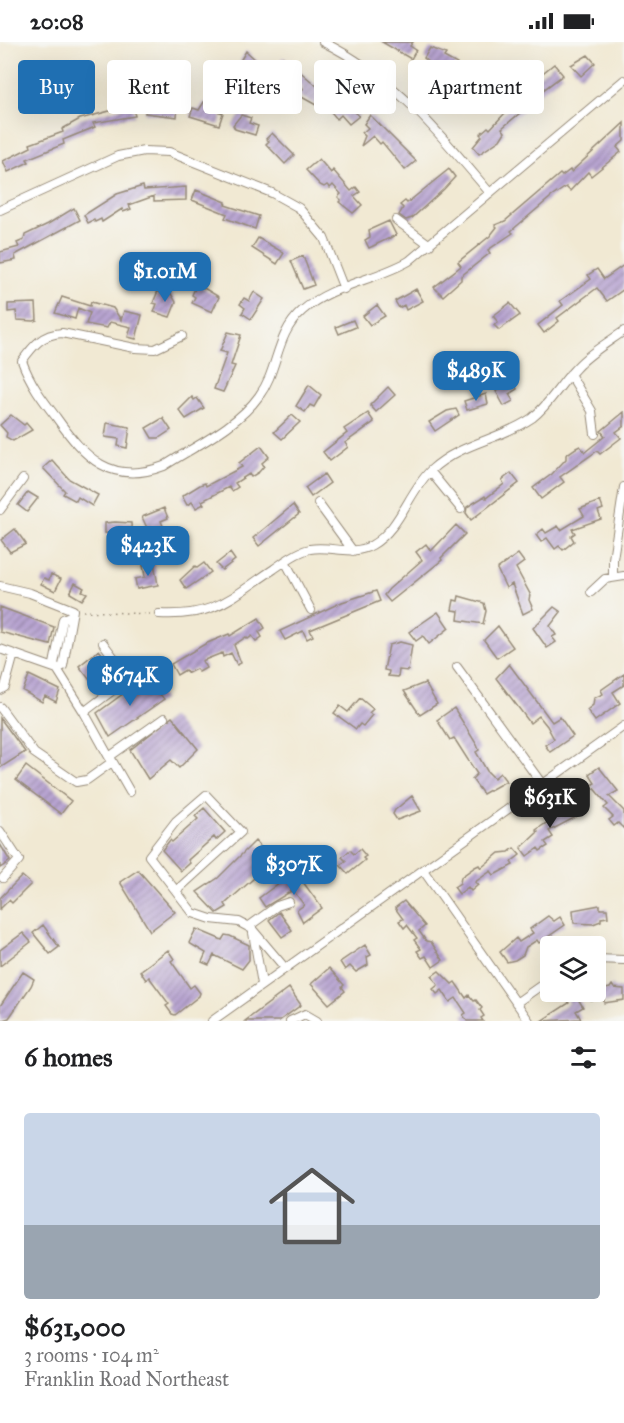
<!DOCTYPE html>
<meta charset="utf-8">
<style>
:root{--surface:#fff;--page:#f6f6f6;--text:#202124;--muted:#757577;--accent:#1f6fb2}
body{margin:0;font-family:"IM FELL Great Primer",serif;background:var(--page);color:var(--text);height:100vh;display:flex;flex-direction:column;font-size:22px;white-space:nowrap}
*{box-sizing:border-box;margin:0}
p{font-size:20px;color:var(--muted)}
.icon{flex:none;width:33px;height:33px;fill:none;stroke:currentColor;stroke-width:2;stroke-linecap:round;stroke-linejoin:round}
.map{position:relative;height:979px;overflow:hidden}
.panel{display:flex;flex-direction:column;background:var(--surface);flex:1}
.panel>*{flex:none}
.top-card{position:absolute;left:18px;top:18px;width:588px;height:54px;display:flex;gap:12px}
.controls{position:absolute;left:540px;top:894px;display:grid;gap:12px}
.controls a{display:grid;place-items:center;width:66px;height:66px;border-radius:6px;background:var(--surface);box-shadow:0 6px 24px #0002;font-size:30px}
.price{position:absolute;translate:-50% -51px;padding:0 14px;border-radius:12px;background:var(--accent);color:#fff;font-size:20px;line-height:39px;filter:drop-shadow(0 2px 3px #0008)}
.price::after{content:'';position:absolute;left:50%;top:36px;width:18px;height:14px;margin-left:-9px;background:inherit;clip-path:polygon(0 0,100% 0,50% 100%)}
.price.selected{background:#222;color:#fff}
ul{padding:0;list-style:none}
li{display:grid;align-content:center;gap:12px;height:318px;padding:0 24px}
li span{display:grid;place-items:center;height:186px;border-radius:6px;color:#555}
li>.icon{margin-inline-start:auto}
span .icon{width:108px;height:108px;fill:#fffc;stroke-width:1}
li b{font-size:26px}
h2{display:flex;justify-content:space-between;align-items:center;height:72px;padding:0 24px;font-size:26px}
.pill{padding:0 21px;border-radius:6px;background:var(--surface);box-shadow:0 6px 24px #0002;font-size:21px;line-height:54px}
.pill.selected{background:var(--accent);color:#fff}
.status{display:flex;justify-content:space-between;align-items:center;height:42px;padding:0 30px;background:var(--surface);direction:ltr}
.status svg{height:16px;fill:currentColor}
.map>svg:first-child{display:block}
.building{fill:url(#building-hatch)}
.lines{fill:none;stroke-linecap:round;stroke-linejoin:round}
.minor-casing{stroke:#968a78;stroke-width:10}
.path{stroke:#968a78;stroke-width:1.5;stroke-dasharray:1.5 4.5;stroke-linecap:butt}
.minor{stroke:#fff;stroke-width:8}
</style>
<div class="status"><b>20:08</b><svg viewBox="0 0 49 12"><path d="M0 12V9h3v3zM5 12V6h3v6zM10 12V3h3v9zM15 12V0h3v12zM26 1h20v11H26zM47 4h2v5h-2z"/></svg></div>
<div class="map">
<svg width="624" height="979" viewBox="0 0 624 979">
<defs>
<pattern id="building-hatch" width="6" height="6" patternUnits="userSpaceOnUse" patternTransform="scale(1.5)"><rect width="6" height="6" fill="#b8a4d1"/><path d="M-1 1l2-2M0 6l6-6M5 7l2-2" fill="none" stroke="#9786a9"/></pattern>
</defs>
<rect width="100%" height="100%" fill="#f6f6f2"/>
<filter id="ink" filterUnits="userSpaceOnUse"><feTurbulence type="fractalNoise" baseFrequency=".0167" numOctaves="2"/><feDisplacementMap in="SourceGraphic" scale="12" xChannelSelector="R" yChannelSelector="G"/><feConvolveMatrix kernelMatrix="1 2 1 2 8 2 1 2 1" color-interpolation-filters="sRGB"/></filter>
<filter id="wash" filterUnits="userSpaceOnUse"><feTurbulence type="fractalNoise" baseFrequency=".008" numOctaves="4" result="noise"/><feDisplacementMap in="SourceGraphic" scale="24" xChannelSelector="R" yChannelSelector="G"/><feGaussianBlur stdDeviation="1.35" result="paint"/><feColorMatrix in="noise" values="0 0 0 0 0 0 0 0 0 0 0 0 0 0 0 0 0 1.4 0 .05"/><feComposite in="paint" operator="in"/></filter>
<g filter="url(#wash)">
<rect width="100%" height="100%" fill="#f1e9d3"/>
<g id="blocks">
<path class="building" d="M382 0H413L410 4 416 8 411 17Z
M430 6 446 12 444 15 457 22 451 33 429 23 430 21 424 16Z
M246 9 258 20 259 24 252 33 242 26 244 22 240 19Z
M588 13 595 21 581 34 571 23Z
M283 15 325 51 316 63 298 53 303 47 301 43 276 24Z
M554 22 563 33 530 58 532 61 502 86 505 90 500 98 479 112 473 105 482 94 480 92 488 85 490 87 507 69 508 65 501 58 507 52 514 60 530 44 529 42Z
M464 33 469 38 471 36 485 54 475 64 455 41Z
M337 51 359 74 349 82 341 73 337 77 331 70 335 63 330 57Z
M153 59 178 61 177 75 145 71 146 63H153Z
M204 60 211 63 210 67 223 71 219 83 190 74 193 66 199 68Z
M132 63 135 74 93 81 95 85 63 98 64 102 27 117 29 120 8 130 3 119 31 105 30 102 63 90 62 87 80 77Z
M241 73 251 76 249 81 258 84 255 93 235 87 233 83Z
M370 73 416 119 405 128 382 100 380 102 373 94 361 104 365 94 362 91 368 86 364 82Z
M624 81V99L617 105 621 110 591 134 588 130 570 149 566 145 551 155 511 189 513 191 488 208 490 211 461 234V238L443 254 434 245 461 224 458 220 490 194 497 185 495 183 505 179 560 132 562 134 570 128 571 130Z
M272 91 294 113 285 122 266 102 269 99 266 97Z
M319 117 331 131 333 128 351 149 356 145 360 150 354 154 362 163 353 171 339 160 341 158 338 155 341 152 333 143 330 146 327 143 324 145 320 143 306 128Z
M449 127 455 135 444 147 412 176 406 178 399 173 403 166 400 163 405 159 407 161Z
M143 144 144 148 186 145V158L154 159V154L129 163 131 167 123 170 122 167 102 180 101 177 95 180 94 178 88 181 84 173 117 152Z
M196 148 226 160 225 163 259 174 255 187 225 176 227 172 192 158Z
M74 166 80 178 15 213 16 218 0 221V210L19 205 17 201 24 198 25 193 48 182Z
M389 179 396 193 369 206 365 198 370 195 369 188Z
M258 196 284 211 277 222 252 206Z
M303 214 314 243 303 247 291 219Z
M624 223V247L607 259 597 246 557 276 559 279 544 291 538 283 563 263 560 259 591 237 588 233 597 227 604 237Z
M197 242 219 255 212 270 192 261 195 255 192 253Z
M162 247 170 250 176 260 170 275 154 270 157 262 153 261 158 249 161 251Z
M416 247 423 259 406 268 404 263 399 266 395 259Z
M254 250 264 257 251 277 242 271 245 266 240 262 244 256 249 259Z
M62 255 90 264 91 260 113 266 121 278 124 269 142 273 136 297 128 295 131 285 110 280 107 286 86 282 90 271 78 266 75 277 55 271Z
M36 261 37 278 34 279 17 278 16 269 8 270V262Z
M510 261 520 273 499 288 494 283 498 280 493 274Z
M377 263 385 274 370 283 363 274Z
M353 278 356 285 339 292 336 285Z
M228 290 241 293 231 323 235 324 223 350 214 347 227 311 220 309Z
M513 339 517 347 509 352 513 359 504 364 496 349Z
M309 343 321 353 314 365 310 363 305 370 296 364Z
M388 345 395 353 376 370 370 363Z
M486 352 488 362 467 368 464 359Z
M192 355 194 358 197 356 204 366 186 377 179 368Z
M456 367 459 373 435 389 429 380 447 369Z
M624 370V384L616 390 621 396 600 412 597 409 560 435 564 440 541 457 533 446 552 432 566 417V413L576 406 580 404 585 410 605 394 601 389Z
M368 371 374 380 345 401 348 405 330 419 323 410 347 391 344 387Z
M11 373 24 383 26 381 32 388 13 399 6 395 7 391 0 383Z
M292 373 300 380 282 397 274 390Z
M163 376 171 388 159 396H152L146 386Z
M107 381 130 385 127 406 118 404 119 397 105 395Z
M261 404 269 415 262 421 264 424 259 430 251 435 249 432 235 441 238 445 232 449 229 445 202 459 204 462 196 466 192 460 187 463 182 454 200 443 205 441 206 444 242 425 239 421Z
M52 418 69 437 98 453 92 464 78 455 76 459 63 452 65 449 43 426Z
M511 431 519 441 471 478 466 471 467 465 485 454 486 456 504 442 502 438Z
M324 432 330 441 311 455 305 446Z
M28 450 38 456 27 470 18 463Z
M600 459 603 467 598 469 601 477 572 487 575 491 571 494 574 499 563 508 559 504 555 507 547 496 541 500 536 493 543 487 546 491 558 484 561 488 584 474 580 467Z
M293 463 299 472 259 504 253 496Z
M164 466 168 476 161 479 163 484 147 486 142 475Z
M115 480 131 481 132 501H122V493L105 491V481Z
M456 483 465 492 441 516 442 518 390 560 384 553 389 547 422 518 416 510 426 502 431 509Z
M15 487 26 502 10 510 1 498Z
M230 511 235 518 222 528 216 522Z
M518 512 524 520 516 526 530 552 529 558 533 567 523 572 512 542 506 546 497 527Z
M154 521 158 543 137 547 135 537 145 535 143 523Z
M204 521 211 530 186 547 180 538 195 524 197 526Z
M51 532 61 537 55 549 41 542 44 536 49 538Z
M75 541 84 546 82 549 87 551 82 558 70 551Z
M376 549 380 559 310 588 313 594 307 597 303 589 285 598 280 589 342 560Z
M459 554 484 561 486 569 483 582 458 578 459 569 452 568 454 558 458 559Z
M0 565 54 585 50 603 0 590Z
M554 565 561 570 550 584 556 593 552 595 556 600 547 606 533 586Z
M438 570 449 586 429 602 423 594 416 599 409 590Z
M259 576 265 586 259 590 262 595 256 599 252 594 248 597 246 595 234 603 241 621 237 623 231 611 223 615 222 611 202 619 206 626 199 630 196 627 188 631 185 628 177 633 171 622 205 602 229 592 230 594Z
M498 584 513 605 497 616 484 598Z
M400 600 412 603 408 629 399 628 398 635 388 634 389 629 384 628 389 603Z
M99 608 120 635 99 650 79 624Z
M509 622 552 680 560 675 573 694 550 710 545 703 554 697 547 684 539 674 530 681 496 636Z
M624 632V643L613 650 620 661 595 679 587 668 593 663 594 656 603 652 601 648Z
M29 633 60 648 56 660 45 654 42 660 23 649Z
M146 635 164 657 110 695 97 671Z
M425 641 437 662 420 673 404 649Z
M360 656 373 667 369 671 372 673 363 684 360 682 356 687 334 671 340 664 348 670Z
M454 666 477 703 479 708 476 710 487 729 494 736 500 731 506 739 483 752 472 737 477 732 454 696 450 698 437 678Z
M172 675 198 707 179 726 171 718 148 737 130 708Z
M0 676 25 710 0 726Z
M26 724 71 759 61 772 16 738Z
M599 725 618 749 609 754 624 769V787L618 781 614 784 609 778 613 775 604 766 608 763 591 743 595 741 589 732Z
M412 754 421 769 397 778 393 772 395 768Z
M575 761 580 768 574 772 576 775 549 789 553 795 545 800 548 804 540 809 538 806 527 814 521 806 538 790 536 788 549 779 546 775Z
M204 766 225 790 216 798 214 795 188 818 190 821 181 829 162 808 170 798 172 800 198 777 195 774Z
M255 799 276 822 266 830 262 829 225 862 227 865 217 871 197 850 218 836Z
M0 802 10 819 0 826Z
M514 806 520 813 511 820 513 823 494 833 491 829 475 840 478 843 471 849 468 845 459 852 454 845 460 841 461 835 475 825 479 823 481 826 499 811 509 810Z
M360 807 366 814 363 816 365 818 348 832 340 823 346 819 342 815 350 808 354 812Z
M138 828 175 870 150 889 120 840Z
M295 829 322 866 303 880 297 868 304 863 293 848 265 865 259 856Z
M22 834 31 842 12 861 9 858 0 867V856Z
M404 859 425 884 419 889 426 899 431 900 443 918 433 925 426 914 422 916 417 909 421 907 414 898 417 896 407 883 404 886 399 879 403 877 395 866Z
M600 863V867H607L608 875 601 876V879L593 882 574 881 573 868Z
M279 870 292 888 282 895 269 878Z
M548 874 554 879 560 875 565 883 539 901 537 898 526 905 523 913 515 918 507 920 500 910 516 896 519 900 533 891 530 887Z
M43 883 59 905 50 912 33 891Z
M196 887 222 898 225 893 230 894 249 903V918L242 927 214 913 209 923 202 920 206 911 189 901Z
M23 891 31 900 0 924V908Z
M365 903 371 913 367 915 368 923 356 930 350 924 345 928 340 920Z
M168 908 174 917 171 919 190 946 194 943 200 951 199 954 175 973 172 972 166 964 169 962 149 935 146 938 140 929Z
M329 926 344 943 342 945 345 949 329 962 311 942Z
M439 929 452 942 455 940 466 956 469 953 474 959 476 958 482 966 480 968 484 974 481 976 483 979H467L463 973 466 971 456 956 450 960 442 948 437 952 433 947 438 943 432 934Z
M23 930 34 937 31 944 9 976 0 979V964Z
M612 943 614 946 624 947V958L604 961V957L591 958V950L610 946Z
M289 946 301 963 279 979H245Z
M575 952 583 965 576 969 581 977 541 979 569 961 567 957Z"/>
</g>
</g>
<g filter="url(#ink)">
<use href="#blocks" fill-opacity="0" stroke="#968a78" stroke-width="1.5"/>
<g class="lines">
<g class="minor-casing">
<path id="minor" d="M323 0C395 35 439 91 490 151
M0 168 118 114 144 109 169 110 272 151 299 166 324 196 344 247
M396 178 430 203
M182 294 155 307 135 306 62 291C42 292 33 304 22 319 30 341 42 357 56 375 85 416 111 444 164 424 195 404 237 385 259 354 279 327 275 293 302 269 331 243 376 238 409 219L624 38
M570 332 592 369 595 392
M430 429 461 467
M318 461 353 509
M0 468 23 437
M285 519 311 568
M613 535V517L624 445
M0 544 30 551 73 568 63 624 57 627
M591 550 605 537 624 534
M159 572C216 575 230 556 274 527 285 519 297 510 310 507 332 503 351 515 372 503 400 487 409 449 431 428 460 401 500 398 532 376 549 363 559 344 574 328 588 312 607 301 624 289
M70 574 63 577 54 622 84 670 129 636 103 601
M0 607 57 627
M457 625 542 742
M0 648 5 645 14 612
M0 665 34 711 76 740 87 738 112 720
M84 670 109 715 164 676
M110 715 130 750
M0 789 19 818 3 836
M423 828 529 979
M176 849 241 790 206 753 176 779 149 814 193 871 211 877 239 880 252 887 285 926
M248 885 277 864 289 860
M253 891 262 942
M596 917 624 918
M516 961 550 937
M212 979 624 684
M290 979 305 972 317 979"/>
</g>
<path class="path" d="M83 569 150 572"/>
<use href="#minor" class="minor"/>
</g>
</g>
</svg>
<div class="controls">
<a><svg class="icon" aria-label="layers" viewBox="0 0 24 24"><path d="M12 4l9 5-9 5-9-5zM3 14l9 5 9-5"/></svg></a>
</div>
<b class="price" style="left:165px;top:261px">$1.01M</b>
<b class="price" style="left:476px;top:360px">$489K</b>
<b class="price" style="left:148px;top:535px">$423K</b>
<b class="price" style="left:130px;top:665px">$674K</b>
<b class="price selected" style="left:550px;top:787px">$631K</b>
<b class="price" style="left:294px;top:854px">$307K</b>
<div class="top-card">
<a class="pill selected">Buy</a>
<a class="pill">Rent</a>
<a class="pill">Filters</a>
<a class="pill">New</a>
<a class="pill">Apartment</a>
</div>
</div>
<section class="panel">
<h2>6 homes<svg class="icon" aria-label="filters" viewBox="0 0 24 24"><path d="M4 7h16M4 17h16"/><circle cx="9" cy="7" r="2"/><circle cx="15" cy="17" r="2"/></svg></h2>
<ul>
<li><span style="background:linear-gradient(#c9d6e8 60%,#9aa5b1 0)"><svg class="icon" aria-label="home" viewBox="0 0 24 24"><path d="M3 11l9-7 9 7M6 9v11h12V9"/></svg></span><div><b>$631,000</b><p>3 rooms · 104 m²</p><p>Franklin Road Northeast</p></div></li>
</ul>
</section>
